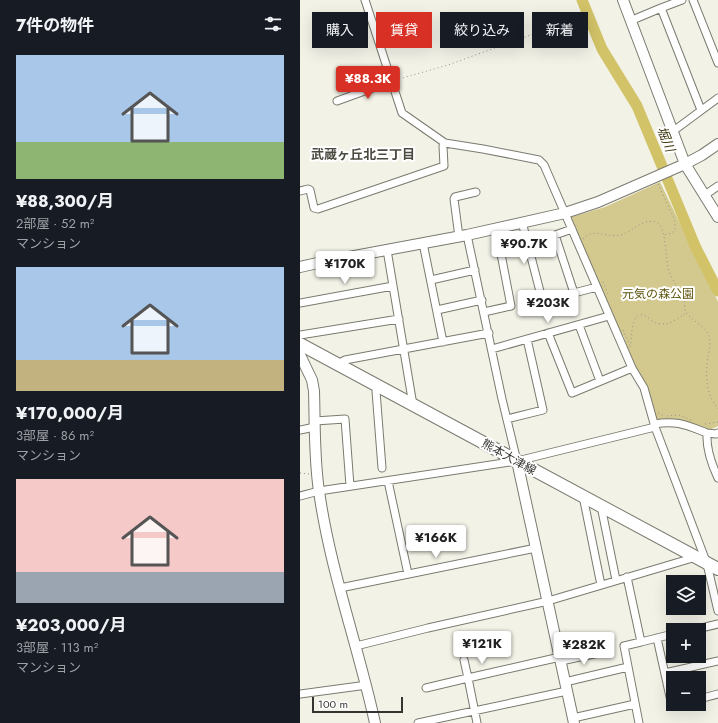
<!DOCTYPE html>
<html lang="ja">
<meta charset="utf-8">
<style>
:root{--surface:#171b24;--page:#20242c;--text:#f1f3f6;--muted:#9ea1a6;--accent:#d93025}
body{margin:0;font-family:Jost,"Noto Sans JP",sans-serif;background:var(--page);color:var(--text);height:100vh;display:flex;flex-direction:column;font-size:15px;white-space:nowrap}
*{box-sizing:border-box;margin:0}
p{font-size:13px;color:var(--muted)}
.icon{flex:none;width:22px;height:22px;fill:none;stroke:currentColor;stroke-width:2;stroke-linecap:round;stroke-linejoin:round}
.map{position:relative;flex:1;overflow:hidden}
.side{display:flex;flex-direction:column;background:var(--surface);width:300px}
.side>*{flex:none}
.banner{position:absolute;left:12px;top:12px;width:346px;height:36px;display:flex;gap:8px}
.tools{position:absolute;left:366px;top:575px;display:grid;gap:8px}
.tools a{display:grid;place-items:center;width:40px;height:40px;border-radius:0px;background:var(--surface);box-shadow:0 4px 16px #0002;font-size:20px}
.scale{position:absolute;left:12px;bottom:10px;width:91px;box-sizing:border-box;padding-left:4px;border:2px solid #343430;border-top:0;font-size:11px;line-height:14px;white-space:nowrap;color:#343430;-webkit-text-stroke:3px #fff;paint-order:stroke}
.price{position:absolute;translate:-50% -34px;padding:0 9px;border-radius:4px;background:#fff;color:#222;font-size:13px;line-height:26px;filter:drop-shadow(0 1px 2px #0008)}
.price::after{content:'';position:absolute;left:50%;top:24px;width:12px;height:9px;margin-left:-6px;background:inherit;clip-path:polygon(0 0,100% 0,50% 100%)}
.price.selected{background:var(--accent);color:#fff}
ul{padding:0;list-style:none}
li{display:grid;align-content:center;gap:8px;height:212px;padding:0 16px}
li span{display:grid;place-items:center;height:124px;border-radius:0px;color:#555}
li>.icon{margin-inline-start:auto}
span .icon{width:72px;height:72px;fill:#fffc;stroke-width:1}
li b{font-size:17px}
h2{display:flex;justify-content:space-between;align-items:center;height:48px;padding:0 16px;font-size:17px}
.pill{padding:0 14px;border-radius:0px;background:var(--surface);box-shadow:0 4px 16px #0002;font-size:14px;line-height:36px}
.pill.selected{background:var(--accent);color:#fff}
main{display:flex;flex:1;min-height:0}
.map>svg:first-child{display:block}
.green{fill:#d3c98e}
.lines{fill:none;stroke-linecap:round;stroke-linejoin:round}
.river{stroke:#d2c368;stroke-width:11}
.street-casing{stroke:#7b7a70;stroke-width:9}
.secondary-casing{stroke:#7b7a70;stroke-width:12}
.primary-casing{stroke:#7b7a70;stroke-width:14}
.path{stroke:#93938b;stroke-width:1;stroke-dasharray:1 3;stroke-linecap:butt}
.street{stroke:#fff;stroke-width:7}
.secondary{stroke:#fff;stroke-width:10}
.primary{stroke:#fff;stroke-width:12}
.labels{text-anchor:middle;dominant-baseline:central;stroke-width:4;stroke-linejoin:round;paint-order:stroke}
.park-label{font-size:12px;fill:#60560f;stroke:#fff}
.street-label{font-size:12px;fill:#343430;stroke:#fff}
.water-label{font-size:13px;font-style:italic;fill:#3f3811;stroke:#fff}
.neighbourhood-label{font-size:13px;font-weight:bold;fill:#4b4a41;stroke:#fff}
</style>
<main>
<section class="side">
<h2>7件の物件<svg class="icon" aria-label="filters" viewBox="0 0 24 24"><path d="M4 7h16M4 17h16"/><circle cx="9" cy="7" r="2"/><circle cx="15" cy="17" r="2"/></svg></h2>
<ul>
<li><span style="background:linear-gradient(#a9c7e8 70%,#8fb573 0)"><svg class="icon" aria-label="home" viewBox="0 0 24 24"><path d="M3 11l9-7 9 7M6 9v11h12V9"/></svg></span><div><b>¥88,300/月</b><p>2部屋 · 52 m²</p><p>マンション</p></div></li>
<li><span style="background:linear-gradient(#a9c7e8 75%,#c2b280 0)"><svg class="icon" aria-label="home" viewBox="0 0 24 24"><path d="M3 11l9-7 9 7M6 9v11h12V9"/></svg></span><div><b>¥170,000/月</b><p>3部屋 · 86 m²</p><p>マンション</p></div></li>
<li><span style="background:linear-gradient(#f6c9c9 75%,#9aa5b1 0)"><svg class="icon" aria-label="home" viewBox="0 0 24 24"><path d="M3 11l9-7 9 7M6 9v11h12V9"/></svg></span><div><b>¥203,000/月</b><p>3部屋 · 113 m²</p><p>マンション</p></div></li>
</ul>
</section>
<div class="map">
<svg width="418" height="723" viewBox="0 0 418 723">
<rect width="100%" height="100%" fill="#f3f2e7"/>
<path class="green" d="M360 182 386 236 408 279 418 302V426L407 431 356 422 332 364 324 337 310 316 268 218 305 207Z"/>
<g class="lines">
<path class="river" d="M282 0 302 49 337 106 396 248 418 291"/>
<g class="street-casing">
<path id="street" d="M65 0 102 113 145 143 183 149 239 160 244 165 332 368 344 388 355 427 407 564 418 611
M393 0 418 63
M361 8 382 0
M330 21 361 8 401 110
M37 101 92 81
M372 132 418 98
M0 191 8 189 10 190 14 208 18 209 144 166 143 146 145 143
M405 195 418 186
M222 222 243 303
M272 229 255 235 274 293 297 287
M167 235 202 399 217 461
M159 237 154 199 155 197 176 192
M123 243 143 342
M87 250 113 405
M131 280 175 270
M0 303 93 286
M137 310 182 300
M184 312 211 306 196 228
M279 325 300 381
M248 333 272 393 332 368
M0 335 99 319
M192 349 309 316
M38 364 45 360 189 333
M77 386 76 391 82 468
M207 419 243 410 227 339
M15 421 45 419 50 486
M354 424C377 420 386 425 407 433 406 449 411 463 418 478
M0 430 15 427
M407 433 416 434 418 433
M88 481 108 574
M0 496 19 491 217 461 355 427
M283 496 301 585
M301 506 316 580
M327 577 341 642 324 646 339 723
M40 588 236 548
M393 630 418 624
M357 638 372 706 379 704
M341 642 373 634
M56 646 128 628 248 601 396 557
M261 661 303 652
M365 673 418 661
M265 682 328 667
M126 688 168 678 164 660
M0 694 67 685
M399 699 418 694
M273 718 335 704
M118 723 267 691
M177 723 168 678 260 657"/>
</g>
<g class="secondary-casing">
<path id="secondary" d="M323 0 385 164 418 217
M0 267 22 262 167 235 265 213 298 202 385 164 402 155 418 144
M0 355 12 380 14 391C15 424 14 458 19 491 30 570 58 645 75 723
M217 461 274 723"/>
</g>
<g class="primary-casing">
<path id="primary" d="M0 344 418 569"/>
</g>
<path class="path" d="M99 79 148 65 280 17
M358 184 373 216 375 222V230L372 233 364 235
M283 239C295 227 304 238 320 235 332 233 341 218 356 222 367 226 365 260 369 271 372 280 379 288 383 297 385 302 384 308 386 312 390 320 405 325 409 336 411 342 409 351 408 357 405 376 406 394 418 409
M303 282 308 294
M323 330 330 345
M330 347C332 339 331 329 334 322 339 308 347 318 354 322 357 324 363 324 366 324 373 322 380 317 386 313
M358 413 364 416
M367 416 379 415 391 420
M405 424 418 422
M0 473 9 474"/>
<use href="#street" class="street"/>
<use href="#secondary" class="secondary"/>
<use href="#primary" class="primary"/>
</g>
<g class="labels">
<g class="park-label">
<text x="358" y="294">元気の森公園</text>
</g>
<g class="street-label">
<text transform="translate(209 457) rotate(29)">熊本大津線</text>
</g>
<g class="water-label">
<text transform="translate(366 139) rotate(68)">堀川</text>
</g>
<g class="neighbourhood-label">
<text x="63" y="154">武蔵ヶ丘北三丁目</text>
</g>
</g>
</svg>
<div class="tools">
<a><svg class="icon" aria-label="layers" viewBox="0 0 24 24"><path d="M12 4l9 5-9 5-9-5zM3 14l9 5 9-5"/></svg></a>
<a>+</a>
<a>−</a>
</div>
<div class="scale">100 m</div>
<b class="price selected" style="left:68px;top:100px">¥88.3K</b>
<b class="price" style="left:224px;top:265px">¥90.7K</b>
<b class="price" style="left:45px;top:285px">¥170K</b>
<b class="price" style="left:248px;top:324px">¥203K</b>
<b class="price" style="left:136px;top:559px">¥166K</b>
<b class="price" style="left:182px;top:665px">¥121K</b>
<b class="price" style="left:284px;top:666px">¥282K</b>
<div class="banner">
<a class="pill">購入</a>
<a class="pill selected">賃貸</a>
<a class="pill">絞り込み</a>
<a class="pill">新着</a>
</div>
</div>
</main>
